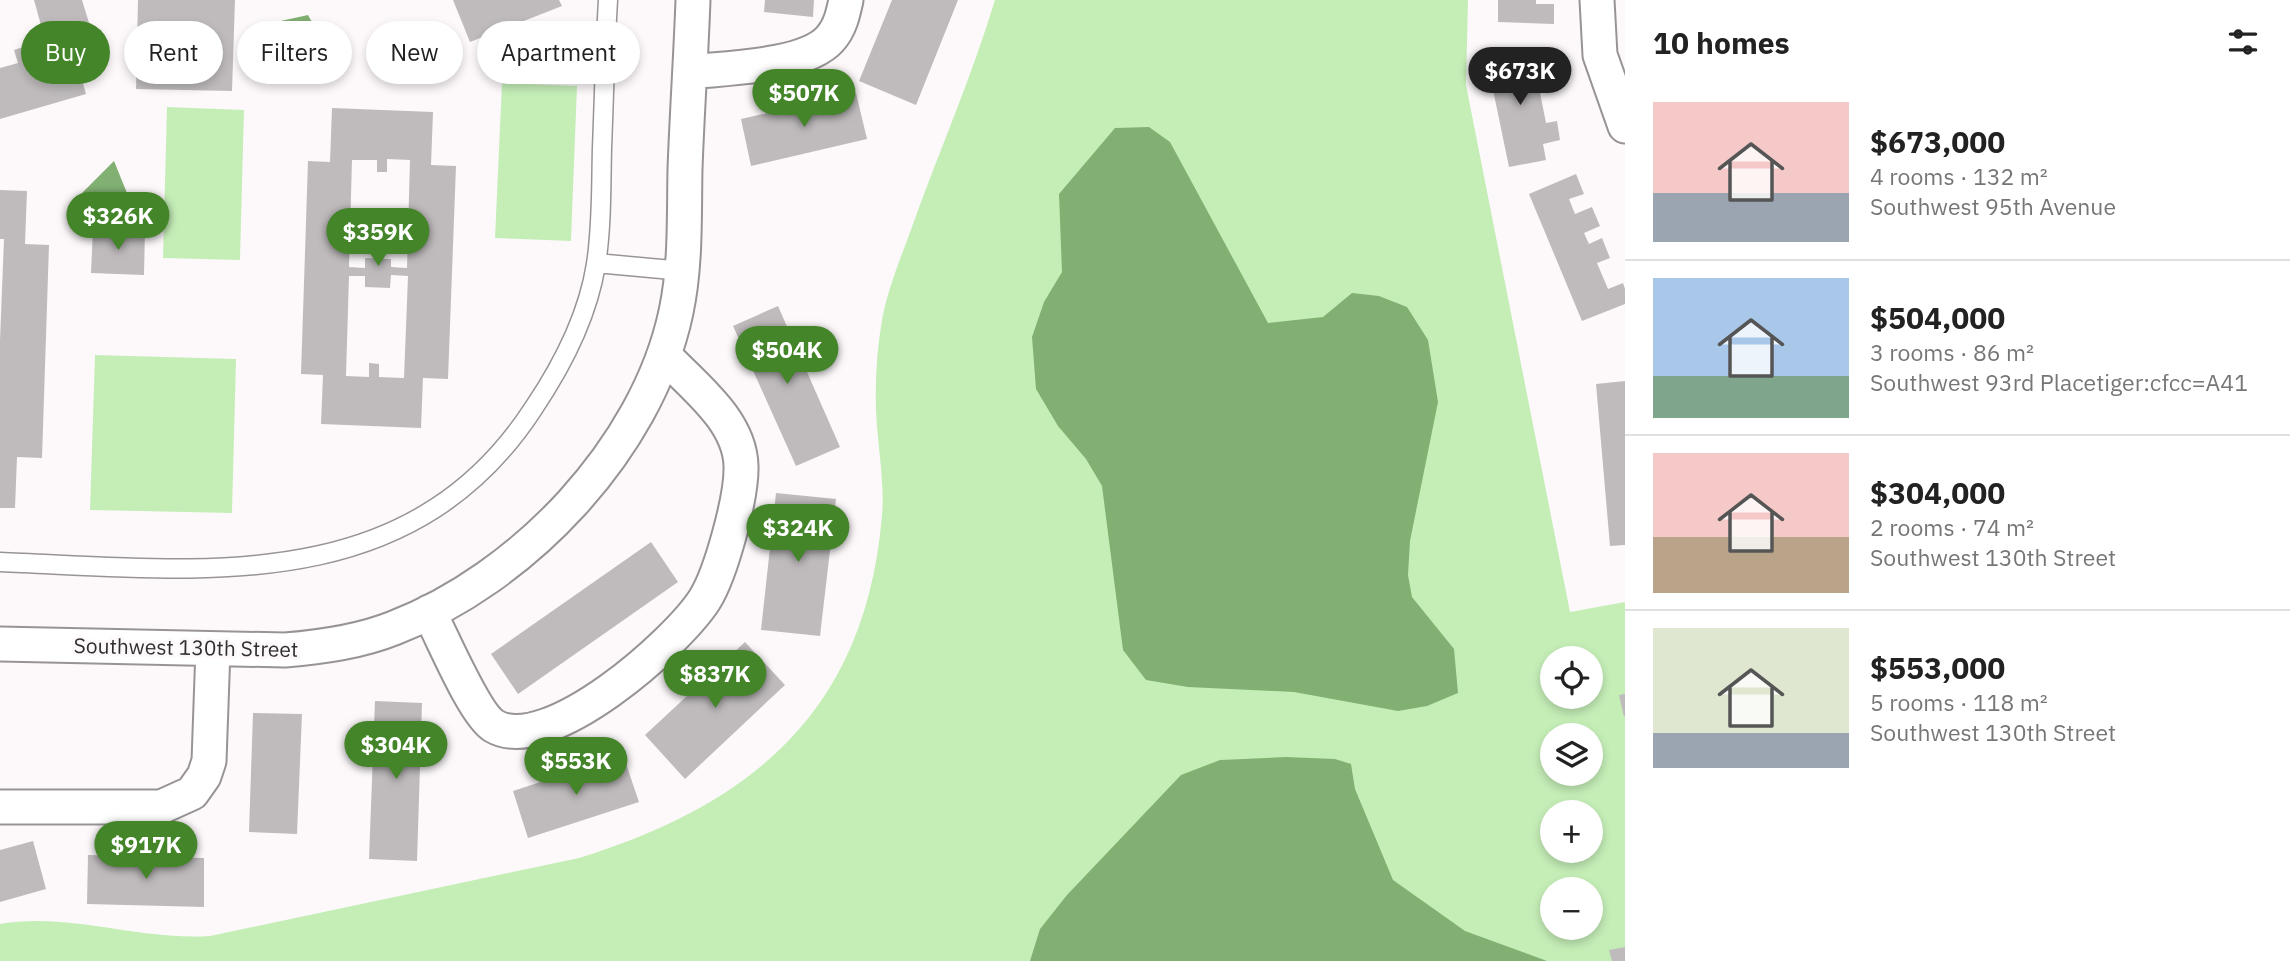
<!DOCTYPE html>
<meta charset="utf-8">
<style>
:root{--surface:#fff;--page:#f2f2f2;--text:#222;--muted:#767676;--line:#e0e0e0;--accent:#438528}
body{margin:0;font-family:"IBM Plex Sans",sans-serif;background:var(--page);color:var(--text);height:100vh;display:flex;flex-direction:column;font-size:26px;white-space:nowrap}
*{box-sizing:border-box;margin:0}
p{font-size:23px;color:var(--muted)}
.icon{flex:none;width:38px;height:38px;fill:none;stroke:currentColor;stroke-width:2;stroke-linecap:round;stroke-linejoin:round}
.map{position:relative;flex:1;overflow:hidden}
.side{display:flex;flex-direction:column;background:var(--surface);width:665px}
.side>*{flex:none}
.hud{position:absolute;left:21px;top:21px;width:665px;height:63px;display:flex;gap:14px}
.buttons{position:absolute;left:1540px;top:646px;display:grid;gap:14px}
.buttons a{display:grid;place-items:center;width:63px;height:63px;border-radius:50%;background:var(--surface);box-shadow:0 4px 10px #0003;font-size:35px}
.price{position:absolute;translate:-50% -60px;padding:0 16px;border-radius:24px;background:var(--accent);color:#fff;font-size:23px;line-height:46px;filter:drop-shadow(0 2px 4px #0008)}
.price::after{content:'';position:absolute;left:50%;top:42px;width:21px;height:16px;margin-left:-10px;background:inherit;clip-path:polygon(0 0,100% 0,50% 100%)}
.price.current{background:#222;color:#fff}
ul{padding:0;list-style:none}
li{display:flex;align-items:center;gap:21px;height:175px;padding:0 28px}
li+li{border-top:2px solid var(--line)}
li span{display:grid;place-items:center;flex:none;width:196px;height:140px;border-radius:0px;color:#555}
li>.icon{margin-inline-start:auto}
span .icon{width:84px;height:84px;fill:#fffc;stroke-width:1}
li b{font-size:30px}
h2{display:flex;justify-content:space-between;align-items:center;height:84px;padding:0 28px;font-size:30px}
.chip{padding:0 24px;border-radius:32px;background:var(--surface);box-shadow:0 4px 10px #0003;font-size:24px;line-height:63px}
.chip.current{background:var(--accent);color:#fff}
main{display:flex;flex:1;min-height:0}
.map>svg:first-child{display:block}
.green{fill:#c5eeb7;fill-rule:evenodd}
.water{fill:#81b072}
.building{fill:#bfbbbd;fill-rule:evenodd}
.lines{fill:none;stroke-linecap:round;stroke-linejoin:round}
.lane-casing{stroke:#989496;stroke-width:21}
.street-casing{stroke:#989496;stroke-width:37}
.lane{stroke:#fff;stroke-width:18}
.street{stroke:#fff;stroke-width:33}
.labels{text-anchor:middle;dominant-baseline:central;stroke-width:6;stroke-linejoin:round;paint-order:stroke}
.street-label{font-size:21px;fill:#302f2f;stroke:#fdf9fb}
</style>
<main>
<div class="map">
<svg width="1625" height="961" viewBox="0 0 1625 961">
<rect width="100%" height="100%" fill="#fdf9fb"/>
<path class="green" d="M995 0H1468L1466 85 1570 612 1625 602V961H0V924C71 912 139 941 210 936L579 858C756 803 866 708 882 515 885 480 877 444 876 409 875 379 877 349 882 320 888 287 902 255 913 224 940 149 972 76 995 0ZM1552 658H1591V696H1552ZM1552 735H1591V774H1552ZM1552 812H1591V850H1552ZM1552 889H1591V928H1552Z
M502 83 577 86 571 241 495 238Z
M167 107 244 110 240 260 163 258Z
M95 355 236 359 232 513 90 510Z"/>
<path class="water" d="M308 15 317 31 274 61 267 24Z
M1149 127 1170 142 1268 323 1323 317 1352 293 1379 296 1407 307 1428 340 1438 402 1410 541 1408 575 1412 597 1454 649 1458 693 1427 706 1398 711 1294 692 1188 687 1146 680 1123 650 1102 486 1086 459 1058 426 1036 389 1032 337 1044 302 1062 272 1059 194 1115 128Z
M114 161 129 198 89 213 82 193Z
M1286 757 1335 759 1351 764 1355 789 1393 880 1465 931 1547 961H1030L1040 929 1067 895 1181 775 1220 760Z"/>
<path class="building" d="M34 0H82L94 39 72 45 86 94 0 119V68L18 63 14 50 26 46 30 60 49 54Z
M138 0H235L232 91 136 89Z
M453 0H559L562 6 470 42Z
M765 0H814L813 17 764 12Z
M892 0H958L916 105 859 81Z
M1498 0H1536V4H1554V24L1498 22Z
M1531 47 1546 123 1557 121 1560 140 1543 144 1546 160 1509 167 1486 56Z
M856 93 867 139 751 166 741 119Z
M332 108 433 112 431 165 456 166 448 379 423 378 421 428 321 424 323 375 301 374 308 161 330 162ZM387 159 410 160 407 268 391 267V259L365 258V268L349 267 352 160H377V172H387ZM391 275 408 276 404 378 379 377V364L369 363V377L346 376 349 276H365V287L390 288Z
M1576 174 1584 194 1569 199 1575 214 1592 207 1600 226 1584 233 1589 244 1602 238 1610 258 1597 263 1608 289 1623 283 1625 289V304L1582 321 1529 194Z
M0 190 27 191 25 244 49 245 42 458 17 457 15 508H0V340L4 239H0Z
M93 228 145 230 144 275 91 273Z
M778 306 840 447 796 466 733 326Z
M1625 381V545L1610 546 1596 384Z
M776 493 836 499 820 636 761 630Z
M651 542 678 582 518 694 491 654Z
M745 642 785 685 685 779 645 735Z
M1625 694V716L1624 717 1619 695Z
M375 701 422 703 417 861 369 859Z
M253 713 302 714 297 834 249 832Z
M623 755 639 802 528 838 513 791Z
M33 841 46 889 0 902V850Z
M88 855 204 858V907L87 904Z
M1625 947V961H1612L1609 950Z"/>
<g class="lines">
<g class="lane-casing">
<path id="lane" d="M596 263 683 271
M0 562C198 570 408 600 533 409 562 366 588 316 596 264 602 226 601 186 602 148 604 99 605 49 608 0"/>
</g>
<g class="street-casing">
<path id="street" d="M1597 0 1600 55 1625 126
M690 72C725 68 805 67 830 39 840 28 843 14 846 0
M429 612C442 636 474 714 494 726 548 758 678 642 705 599 721 573 742 497 741 466 740 420 693 386 664 355
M0 644 285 650C322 647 359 642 394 628 522 579 647 449 676 312 686 265 684 217 685 169 687 113 691 56 693 0
M0 807H161L192 793 204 776 209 761 213 649"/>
</g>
<use href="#lane" class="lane"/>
<use href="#street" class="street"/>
</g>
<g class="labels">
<g class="street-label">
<text transform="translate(186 647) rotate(1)">Southwest 130th Street</text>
</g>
</g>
</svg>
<div class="buttons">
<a><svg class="icon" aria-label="locate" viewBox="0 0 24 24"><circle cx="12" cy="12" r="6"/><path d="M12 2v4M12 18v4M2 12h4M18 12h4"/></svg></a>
<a><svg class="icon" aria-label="layers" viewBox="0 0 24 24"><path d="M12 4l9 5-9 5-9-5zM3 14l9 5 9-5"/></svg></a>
<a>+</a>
<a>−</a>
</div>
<b class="price current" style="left:1520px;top:107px">$673K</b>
<b class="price" style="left:804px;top:129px">$507K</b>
<b class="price" style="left:118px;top:252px">$326K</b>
<b class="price" style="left:378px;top:268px">$359K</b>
<b class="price" style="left:787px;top:386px">$504K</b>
<b class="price" style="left:798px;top:564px">$324K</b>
<b class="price" style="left:715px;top:710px">$837K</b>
<b class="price" style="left:396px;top:781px">$304K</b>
<b class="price" style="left:576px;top:797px">$553K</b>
<b class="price" style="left:146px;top:881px">$917K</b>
<div class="hud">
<a class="chip current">Buy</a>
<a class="chip">Rent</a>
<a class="chip">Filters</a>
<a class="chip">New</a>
<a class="chip">Apartment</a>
</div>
</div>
<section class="side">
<h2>10 homes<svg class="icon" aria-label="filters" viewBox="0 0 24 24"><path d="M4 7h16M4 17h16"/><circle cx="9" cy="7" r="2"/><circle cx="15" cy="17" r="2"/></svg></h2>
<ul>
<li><span style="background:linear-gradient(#f6c9c9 65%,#9aa5b1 0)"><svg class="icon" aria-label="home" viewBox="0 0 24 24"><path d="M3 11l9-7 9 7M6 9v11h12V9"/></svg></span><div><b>$673,000</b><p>4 rooms · 132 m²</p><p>Southwest 95th Avenue</p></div></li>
<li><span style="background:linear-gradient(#a9c7e8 70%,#7fa58c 0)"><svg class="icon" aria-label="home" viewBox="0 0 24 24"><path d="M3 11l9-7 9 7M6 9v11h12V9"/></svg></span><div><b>$504,000</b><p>3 rooms · 86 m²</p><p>Southwest 93rd Placetiger:cfcc=A41</p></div></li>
<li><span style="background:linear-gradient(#f6c9c9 60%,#b9a48a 0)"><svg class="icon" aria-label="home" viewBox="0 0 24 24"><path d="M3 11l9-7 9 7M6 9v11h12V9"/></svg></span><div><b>$304,000</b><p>2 rooms · 74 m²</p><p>Southwest 130th Street</p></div></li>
<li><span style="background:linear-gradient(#dfe7d0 75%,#9aa5b1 0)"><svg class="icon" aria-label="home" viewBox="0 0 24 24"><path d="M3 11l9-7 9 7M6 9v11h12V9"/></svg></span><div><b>$553,000</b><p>5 rooms · 118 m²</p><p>Southwest 130th Street</p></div></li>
</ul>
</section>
</main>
